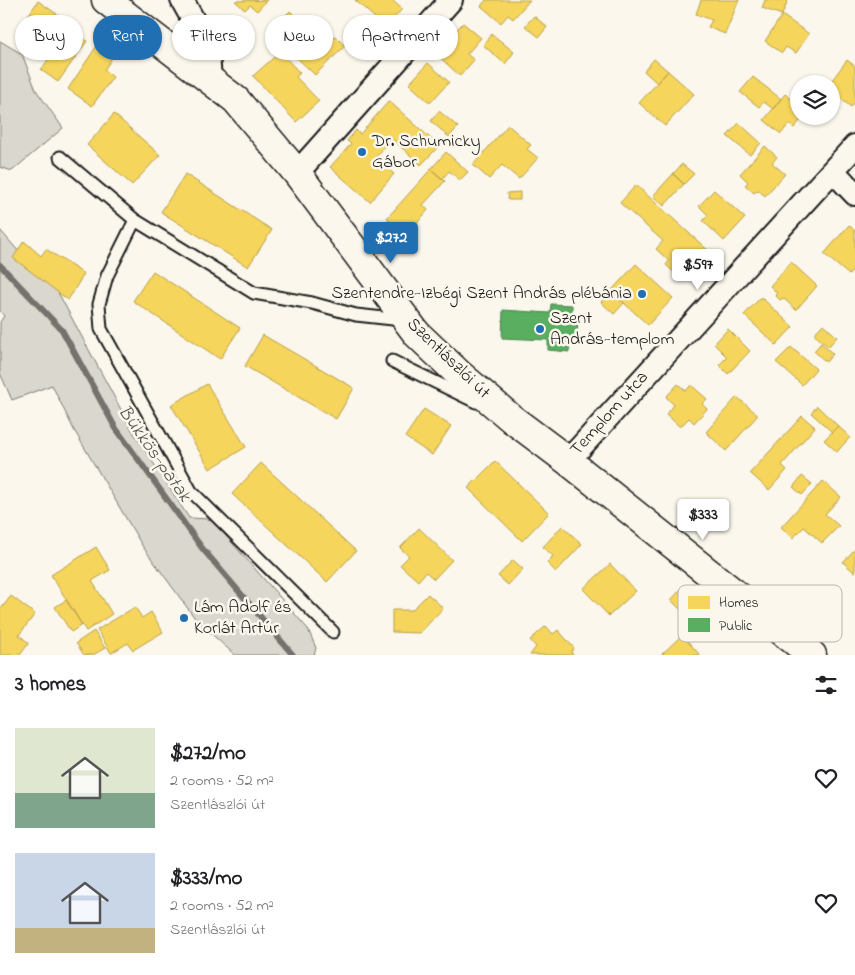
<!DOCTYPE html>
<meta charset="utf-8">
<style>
:root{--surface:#fff;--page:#f2f2f2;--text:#202124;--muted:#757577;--accent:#1f6fb2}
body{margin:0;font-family:"Indie Flower",sans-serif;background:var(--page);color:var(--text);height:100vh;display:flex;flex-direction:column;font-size:19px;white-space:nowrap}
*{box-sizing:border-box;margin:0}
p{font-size:16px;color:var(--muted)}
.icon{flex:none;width:28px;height:28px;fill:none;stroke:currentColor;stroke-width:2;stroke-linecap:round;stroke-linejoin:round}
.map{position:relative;height:655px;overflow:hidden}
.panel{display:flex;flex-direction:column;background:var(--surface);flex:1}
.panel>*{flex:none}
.top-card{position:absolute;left:15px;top:15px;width:500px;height:45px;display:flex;gap:10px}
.controls{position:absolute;left:790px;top:75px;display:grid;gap:10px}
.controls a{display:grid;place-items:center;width:50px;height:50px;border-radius:50%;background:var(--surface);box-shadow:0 1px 4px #0004;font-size:25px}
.price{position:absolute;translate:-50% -42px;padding:0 11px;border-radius:5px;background:#fff;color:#222;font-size:16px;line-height:32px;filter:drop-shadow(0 1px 2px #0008)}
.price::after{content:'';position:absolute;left:50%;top:30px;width:15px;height:11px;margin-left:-8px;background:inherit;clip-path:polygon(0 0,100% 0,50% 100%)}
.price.active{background:var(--accent);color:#fff}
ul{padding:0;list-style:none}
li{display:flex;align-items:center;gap:15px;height:125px;padding:0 15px}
li span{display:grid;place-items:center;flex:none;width:140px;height:100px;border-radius:0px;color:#555}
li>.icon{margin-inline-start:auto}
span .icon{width:60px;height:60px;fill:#fffc;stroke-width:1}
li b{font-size:21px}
h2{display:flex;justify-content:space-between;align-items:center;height:60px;padding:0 15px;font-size:21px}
.pill{padding:0 18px;border-radius:22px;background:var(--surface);box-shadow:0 1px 4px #0004;font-size:18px;line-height:45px}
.pill.active{background:var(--accent);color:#fff}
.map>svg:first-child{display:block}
.green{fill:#dad7ce;stroke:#7b7a75}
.homes{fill:#f6d55c;stroke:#b59e49}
.public{fill:#5aae61;stroke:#47824c}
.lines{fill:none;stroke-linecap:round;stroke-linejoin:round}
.stream{stroke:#74726e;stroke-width:6}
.service-casing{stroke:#1c1c1c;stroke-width:15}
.minor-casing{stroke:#1c1c1c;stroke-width:26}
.secondary-casing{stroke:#1c1c1c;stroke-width:31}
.service{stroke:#fbf7ec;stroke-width:11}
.minor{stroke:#fbf7ec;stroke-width:22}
.secondary{stroke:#fbf7ec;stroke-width:28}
.poi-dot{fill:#1f6fb2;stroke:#fbf7ec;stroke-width:2}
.labels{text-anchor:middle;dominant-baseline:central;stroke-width:5;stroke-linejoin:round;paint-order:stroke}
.poi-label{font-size:18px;fill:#1c1c1c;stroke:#fbf7ec;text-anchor:start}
.street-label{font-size:18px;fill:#1c1c1c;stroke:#fbf7ec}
.water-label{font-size:19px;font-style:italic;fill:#575653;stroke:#fbf7ec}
.key{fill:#fbf7ec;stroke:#b8b5ae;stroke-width:1}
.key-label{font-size:14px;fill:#1c1c1c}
</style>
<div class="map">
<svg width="855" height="655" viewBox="0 0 855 655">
<rect width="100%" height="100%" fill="#fbf7ec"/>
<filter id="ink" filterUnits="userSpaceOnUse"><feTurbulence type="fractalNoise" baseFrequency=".02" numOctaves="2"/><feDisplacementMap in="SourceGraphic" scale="10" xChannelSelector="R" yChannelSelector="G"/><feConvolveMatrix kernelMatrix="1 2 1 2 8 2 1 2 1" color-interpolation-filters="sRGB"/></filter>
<g filter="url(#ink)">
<path class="green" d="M0 41 22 54 36 90 63 128 12 171 0 167Z
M0 230 26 260 54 285 132 430 189 518 211 519 308 629 316 648 314 655H235L197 621 143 547 74 430 52 385 12 400 0 373V322L4 316 0 311Z"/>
<path class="homes" d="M267 0 257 11 250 5 245 10 235 1Z
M355 0H392L402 9 386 28Z
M486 0H530L513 19 508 15 501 23 481 6Z
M701 0H739L725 34 708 27 712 20 696 14Z
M765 0H788L782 15 762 8Z
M38 1 67 21 45 53 31 43 42 27 27 17Z
M290 11 298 19 287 30 279 22Z
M782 15 809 34 796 53 786 47 782 53 765 41Z
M534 16 547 27 539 37 525 26Z
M463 23 481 38 467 54 474 60 460 76 435 53Z
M69 29 87 41 58 82 41 70Z
M492 34 514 52 505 64 483 45Z
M335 36 345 46 315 75 294 55 310 40 320 50Z
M96 47 112 58 104 70 113 77 92 106 68 89Z
M280 52 300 73 296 77 319 101 296 122 253 76Z
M654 59 668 71 657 83 644 71Z
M847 60 855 66V102L851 107 831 91V84H829Z
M428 63 449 82 430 103 409 84Z
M668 71 694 94 665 126 639 103Z
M753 77 781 99 773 109 764 102 759 107 740 92Z
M785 94 799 105V116H804L794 128 789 124 781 134 764 120Z
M389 101 439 146 421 165 392 139 375 158 394 174 370 202 330 167 351 144 347 141 356 130 360 134Z
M439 111 458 127 449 137 431 121Z
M114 114 160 155 132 185 87 145Z
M739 123 761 143 750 155 727 136Z
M508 125 531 145 527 149 538 158 519 179 502 165 489 179 473 165Z
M765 146 777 157 772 163 785 174 765 196 758 190 754 193 745 185 748 182 740 174Z
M446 152 468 172 460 180 449 171 442 179 431 169Z
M682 164 694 174 684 184 673 174Z
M431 169 445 181 423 205 428 210 406 236 387 218Z
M185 174 272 230 248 267 161 212Z
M673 174 684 184 664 206 653 196Z
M636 185 711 253 688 279 681 273 678 276 666 265 669 261 656 249 663 241 620 203Z
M714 190 745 218 724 241 703 221 708 215 699 206Z
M520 192V200H508L507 193Z
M849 225 855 231V267L849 275 824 254Z
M24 241 41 256 46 249 84 274 68 300 13 258Z
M791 262 817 286 796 310 783 298 780 300 775 295 777 293 770 286Z
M636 264 673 298 648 325 611 291Z
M153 271 240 328 220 359 133 301Z
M611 291 624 303 614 314 601 302Z
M761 297 793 327 776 345 744 315Z
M823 324 837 337 828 347 814 334Z
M728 329 750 351 728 374 719 365 727 357 714 344Z
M263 335 354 388 336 419 245 366Z
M821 343 833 354 826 362 814 351Z
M791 347 816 369 802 385 776 362Z
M207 384 246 447 210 469 171 405Z
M678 384 686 391 691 385 707 399 702 404 707 409 694 423 689 418 680 427 666 414 674 405 666 397Z
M737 397 758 415 726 451 706 432Z
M817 406 838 426 832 432 811 413Z
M424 409 451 426 432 455 405 437Z
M802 416 815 427 782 465 787 470 769 490 750 473Z
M838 426 850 437 837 452 824 440Z
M495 461 549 513 522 541 468 488Z
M261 463 356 551 327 582 232 494Z
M802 476 812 484 802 495 793 487Z
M823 481 841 497 825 514 839 526 822 543 804 527 793 538 781 527Z
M562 526 582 544 556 572 547 563 553 556 543 547Z
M419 528 452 560 434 579 426 572 418 581 400 565 409 556 400 548Z
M96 547 110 570 92 581 112 614 86 631 51 575Z
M855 549V573L843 562Z
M513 560 523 569 508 585 498 576Z
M610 564 636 591 609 616 583 589Z
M683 587 693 596 680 609 671 600Z
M428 594 443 608 420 633 392 632V610H412Z
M11 596 35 614 19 635 29 643 20 655H0V610Z
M66 600 82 625 71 632 55 607Z
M135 607 142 618 151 612 163 632 133 650 128 643 111 653 97 630Z
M546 626 553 634 558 630 574 648 571 652 573 655H530L536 647 530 640Z
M94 631 105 648 93 655H84L76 643Z
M682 635 700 655H661Z"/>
<path class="public" d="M551 304 572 305V314L578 321 577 336 570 342 569 352 548 350V340L502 338 503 310 550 313Z"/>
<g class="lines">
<path class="stream" d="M0 265 62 330 115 427 202 548 293 655"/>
<g class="service-casing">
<path id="service" d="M60 157 135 220 254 293 312 303 356 315 402 320
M135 220 107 276 99 304 101 329 191 491 333 632
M392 361 476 402"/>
</g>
<g class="minor-casing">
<path id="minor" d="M182 0 207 45 210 78
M833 171 855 194
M297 173 451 0
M568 461 855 146"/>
</g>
<g class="secondary-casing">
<path id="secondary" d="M106 0 236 100 297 173 417 334 459 374 512 419 568 461 812 655"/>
</g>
<use href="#service" class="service"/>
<use href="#minor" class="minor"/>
<use href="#secondary" class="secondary"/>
</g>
</g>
<g class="poi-dot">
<circle cx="362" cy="152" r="5"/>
<circle cx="642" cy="294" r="5"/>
<circle cx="540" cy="329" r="5"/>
<circle cx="184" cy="618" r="5"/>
</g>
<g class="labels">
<g class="poi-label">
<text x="372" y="142">Dr. Schumicky<tspan x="372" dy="21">Gábor</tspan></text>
<text x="632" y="294" text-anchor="end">Szentendre-Izbégi Szent András plébánia</text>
<text x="550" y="319">Szent<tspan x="550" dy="21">András-templom</tspan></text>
<text x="194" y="608">Lám Adolf és<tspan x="194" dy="21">Korlát Artúr</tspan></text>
</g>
<g class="street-label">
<text transform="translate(448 359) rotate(44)">Szentlászlói út</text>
<text transform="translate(610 414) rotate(-48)">Templom utca</text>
</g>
<g class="water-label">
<text transform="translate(154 454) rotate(55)">Bükkös-patak</text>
</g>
</g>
<rect x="678" y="585" width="164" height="57" rx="8" class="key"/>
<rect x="688" y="596" width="22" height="13" fill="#f6d55c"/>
<rect x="688" y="618" width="22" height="14" fill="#5aae61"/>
<g class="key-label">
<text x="719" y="607">Homes</text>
<text x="719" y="630">Public</text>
</g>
</svg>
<div class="controls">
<a><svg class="icon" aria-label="layers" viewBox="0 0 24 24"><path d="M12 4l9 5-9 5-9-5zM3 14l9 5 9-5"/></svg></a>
</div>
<b class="price active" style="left:391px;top:264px">$272</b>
<b class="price" style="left:698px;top:291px">$597</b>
<b class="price" style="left:703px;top:541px">$333</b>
<div class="top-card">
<a class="pill">Buy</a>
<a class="pill active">Rent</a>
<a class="pill">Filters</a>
<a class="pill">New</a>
<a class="pill">Apartment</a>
</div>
</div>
<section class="panel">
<h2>3 homes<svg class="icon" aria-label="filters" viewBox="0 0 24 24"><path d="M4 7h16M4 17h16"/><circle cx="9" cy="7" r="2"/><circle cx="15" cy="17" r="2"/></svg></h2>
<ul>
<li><span style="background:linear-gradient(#dfe7d0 65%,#7fa58c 0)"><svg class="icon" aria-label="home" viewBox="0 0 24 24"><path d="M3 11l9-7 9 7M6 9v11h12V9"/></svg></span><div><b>$272/mo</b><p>2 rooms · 52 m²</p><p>Szentlászlói út</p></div><svg class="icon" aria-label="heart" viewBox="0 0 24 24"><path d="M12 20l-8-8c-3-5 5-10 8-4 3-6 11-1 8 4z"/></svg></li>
<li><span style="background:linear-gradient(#c9d6e8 75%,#c2b280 0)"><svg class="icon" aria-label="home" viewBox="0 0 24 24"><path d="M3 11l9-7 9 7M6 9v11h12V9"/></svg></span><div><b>$333/mo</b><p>2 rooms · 52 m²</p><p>Szentlászlói út</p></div><svg class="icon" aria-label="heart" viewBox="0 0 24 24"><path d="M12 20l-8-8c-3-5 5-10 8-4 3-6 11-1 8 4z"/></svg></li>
</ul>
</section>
